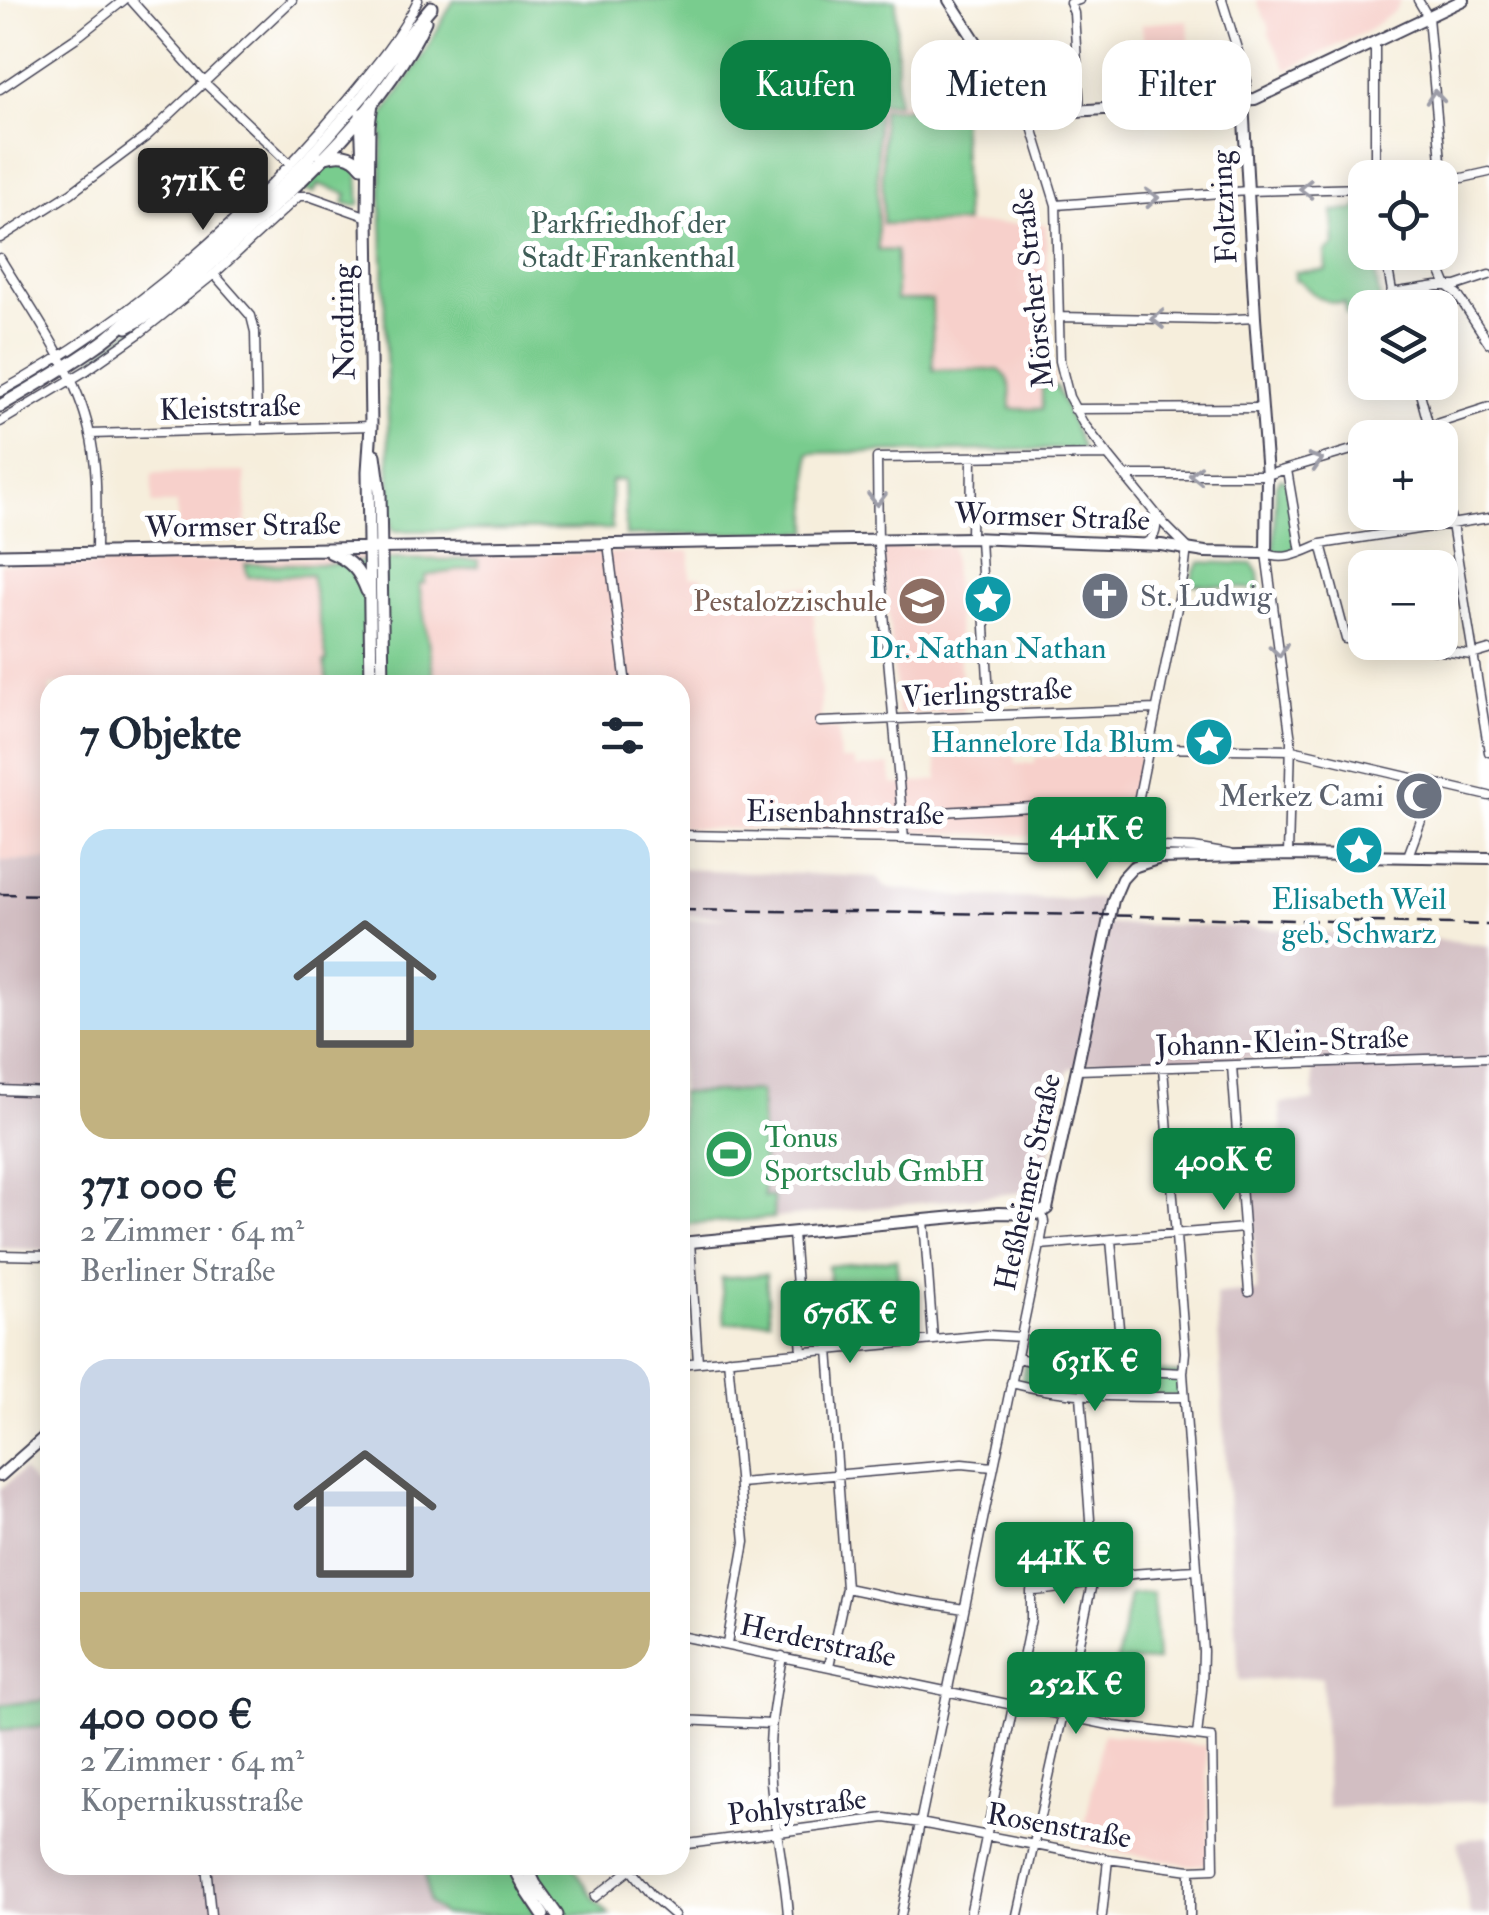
<!DOCTYPE html>
<html lang="de">
<meta charset="utf-8">
<style>
:root{--surface:#fff;--page:#f2f2f3;--text:#1f2937;--muted:#747a83;--accent:#0b8043}
body{margin:0;font-family:"IM FELL Double Pica",serif;background:var(--page);color:var(--text);height:100vh;display:flex;flex-direction:column;font-size:38px;white-space:nowrap}
*{box-sizing:border-box;margin:0}
p{font-size:32px;color:var(--muted)}
.icon{flex:none;width:55px;height:55px;fill:none;stroke:currentColor;stroke-width:2;stroke-linecap:round;stroke-linejoin:round}
.map{position:relative;flex:1;overflow:hidden}
.panel{position:absolute;left:40px;top:675px;width:650px;height:1200px;display:flex;flex-direction:column;background:var(--surface);border-radius:30px;box-shadow:0 5px 25px #0003}
.panel>*{flex:none}
.banner{position:absolute;left:720px;top:40px;width:618px;height:90px;display:flex;gap:20px}
.buttons{position:absolute;left:1348px;top:160px;display:grid;gap:20px}
.buttons a{display:grid;place-items:center;width:110px;height:110px;border-radius:20px;background:var(--surface);box-shadow:0 5px 25px #0003;font-size:50px}
.price{position:absolute;translate:-50% -85px;padding:0 22px;border-radius:10px;background:var(--accent);color:#fff;font-size:32px;line-height:65px;filter:drop-shadow(0 2px 5px #0008)}
.price::after{content:'';position:absolute;left:50%;top:60px;width:30px;height:22px;margin-left:-15px;background:inherit;clip-path:polygon(0 0,100% 0,50% 100%)}
.price.current{background:#222;color:#fff}
ul{padding:0;list-style:none}
li{display:grid;align-content:center;gap:20px;height:530px;padding:0 40px}
li span{display:grid;place-items:center;height:310px;border-radius:30px;color:#555}
li>.icon{margin-inline-start:auto}
span .icon{width:180px;height:180px;fill:#fffc;stroke-width:1}
li b{font-size:42px}
h2{display:flex;justify-content:space-between;align-items:center;height:120px;padding:0 40px;font-size:42px}
.pill{padding:0 35px;border-radius:30px;background:var(--surface);box-shadow:0 5px 25px #0003;font-size:35px;line-height:90px}
.pill.current{background:var(--accent);color:#fff}
.map>svg:first-child{display:block}
.built{fill:#f7d0cb}
.industrial{fill:#d2bec2}
.green{fill:#79cc8e;stroke:#4e7764;stroke-width:2.5}
.lines{fill:none;stroke-linecap:round;stroke-linejoin:round}
.minor-casing{stroke:#424153;stroke-width:11}
.tertiary-casing{stroke:#424153;stroke-width:14}
.secondary-casing{stroke:#424153;stroke-width:15}
.minor{stroke:#fff;stroke-width:8}
.tertiary{stroke:#fff;stroke-width:10}
.secondary{stroke:#fff;stroke-width:11}
.rail{stroke:#22223b;stroke-width:2.5;stroke-dasharray:15 8;stroke-linecap:butt}
.oneway{stroke:#9c9ca7}
.labels{text-anchor:middle;dominant-baseline:central;stroke-width:10;stroke-linejoin:round;paint-order:stroke}
.street-label{font-size:30px;fill:#22223b;stroke:#fff}
.park-label{font-size:30px;fill:#405e58;stroke:#fff}
.worship-label{font-size:30px;fill:#5b616d;stroke:#fff;text-anchor:start}
.education-label{font-size:30px;fill:#785e54;stroke:#fff;text-anchor:end}
.culture-label{font-size:30px;fill:#0d838f;stroke:#fff}
.leisure-label{font-size:30px;fill:#27864d;stroke:#fff;text-anchor:start}
</style>
<div class="map">
<svg width="1489" height="1915" viewBox="0 0 1489 1915">
<rect width="100%" height="100%" fill="#fff"/>
<filter id="ink" filterUnits="userSpaceOnUse"><feTurbulence type="fractalNoise" baseFrequency=".01" numOctaves="2"/><feDisplacementMap in="SourceGraphic" scale="20" xChannelSelector="R" yChannelSelector="G"/><feConvolveMatrix kernelMatrix="1 2 1 2 8 2 1 2 1" color-interpolation-filters="sRGB"/></filter>
<filter id="wash" filterUnits="userSpaceOnUse"><feTurbulence type="fractalNoise" baseFrequency=".0048" numOctaves="4" result="noise"/><feDisplacementMap in="SourceGraphic" scale="40" xChannelSelector="R" yChannelSelector="G"/><feGaussianBlur stdDeviation="2.25" result="paint"/><feColorMatrix in="noise" values="0 0 0 0 0 0 0 0 0 0 0 0 0 0 0 0 0 1.4 0 .05"/><feComposite in="paint" operator="in"/></filter>
<g filter="url(#wash)">
<rect width="100%" height="100%" fill="#f6eedc"/>
<path class="built" d="M1256 0H1400V1L1395 11 1369 30 1287 70 1268 32 1270 30Z
M1188 20 1192 86 1182 87 1181 90 1157 91 1156 96H1146L1142 24Z
M877 103H962L967 224H1046L1050 370 1053 373 1056 386H1042V409H1011L999 370 932 371V301L896 300 878 251Z
M245 472 247 536 178 537 177 504H152V473Z
M952 546 963 711 898 714 882 548Z
M690 551V577H702L703 595 732 594 733 601 764 600 765 586 811 587 821 694V728L838 729 840 760H854L856 768 890 765 893 785 938 780 936 757 1015 754 1016 764 1035 763V757L1141 751 1123 839 898 831 680 828V685H50V860L0 861V564L67 566 359 555 473 556Z
M1103 1733 1206 1746 1209 1864 1191 1865 1081 1845Z"/>
<path class="industrial" d="M50 860V1250L0 1248V861Z
M680 869 877 877 885 887 963 897 1101 899 1097 926 1113 924 1243 927 1457 941 1489 946V1801L1327 1807 1322 1677 1239 1681 1216 1294 1257 1291 1248 1163 1283 1161 1280 1103 1314 1101 1312 1057 1086 1063 1069 1069 1043 1181 1036 1191 775 1218 774 1196H765L760 1091 680 1093V920L732 917 680 915Z
M23 1470 50 1501V1700L0 1705V1489Z
M50 1725V1865H424L429 1902 443 1915H0V1730Z
M1489 1836V1915H1470L1458 1841Z"/>
<path class="green" d="M454 0H896L897 103 877 104 878 250 896 251V300H932L933 370H999C1014 380 1010 394 1011 409H1042V386H1056L1083 449 809 453V532L626 536 624 480 611 481 612 529 394 531 392 529 391 516 381 193 383 116 419 62Z
M961 108 965 223 883 224 882 109Z
M344 159 358 169 360 203 356 206 344 203 347 194 318 184 314 193 306 190 293 195 179 299 102 355 78 369 194 282 305 179 312 178 332 160Z
M1365 201V252L1372 253 1381 307 1365 308V335L1359 320 1346 314 1344 303C1323 304 1313 295 1299 280H1295V272L1326 270 1325 252 1335 245 1333 211 1355 210 1361 202Z
M1281 478 1287 481 1296 545 1292 553H1275L1274 551 1276 484Z
M396 559 478 560V567L425 576V583L419 584 435 685H328L324 662 327 661 311 575 248 577 245 564H331Z
M1200 562 1252 564 1259 574 1261 590 1191 584 1194 571Z
M760 1091 764 1197H773L774 1218 680 1225V1093Z
M896 1259 902 1309 834 1316 828 1266Z
M766 1274 770 1320 725 1324 721 1278Z
M1025 1361 1180 1374 1181 1396 1084 1393 1021 1384Z
M1153 1593 1157 1661 1117 1662 1130 1595Z
M50 1700V1725L0 1730V1705Z
M424 1865H509L537 1915H443L429 1902Z
M531 1865H572L595 1900 610 1915H563L540 1883Z"/>
</g>
<g filter="url(#ink)">
<g class="lines">
<g class="minor-casing">
<path id="minor" d="M131 0 205 83 290 164
M1079 0 1070 3 1074 13 1080 112
M1222 0 1247 81 1243 101
M1418 0 1428 17 1441 161 1439 178
M1375 41V178
M0 89 80 35 124 0
M1028 114 1056 205 1060 361 1069 397 1083 423 1108 455 1165 525 1187 547 1184 573 1129 846
M1440 183 1489 172
M1056 205 1248 191 1365 188
M0 238 71 193 147 136 292 0
M1385 252 1395 308
M1439 252 1442 274 1447 286 1457 294 1489 343
M0 258C32 311 75 369 89 430 99 469 96 513 96 554
M214 274 251 316 255 332 257 430
M1391 293 1437 286H1456L1489 275
M1059 317 1215 320 1255 318
M1417 382 1432 438
M0 392C133 319 251 215 348 99 373 69 401 36 418 0
M1074 409 1262 408
M0 422 87 370 140 333 214 274 299 196H309L368 217
M91 434 371 426
M1392 438 1489 407
M1287 470 1301 552
M1440 473 1452 524 1489 752
M1125 475H1267L1365 446
M971 538 972 457
M980 539 990 715
M608 543 626 685
M1144 544C1156 538 1158 528 1155 515
M1321 544 1346 639 1365 641
M1374 642 1472 655 1489 650
M820 722 1156 709
M1149 748 1292 750 1489 796
M902 814 1032 807
M680 835 904 839 1088 845 1117 853 1124 852 1129 846 1194 848 1229 854
M904 839 878 545 877 458 1108 455
M1288 855 1291 741 1266 553C1283 563 1304 551 1321 544L1489 518
M1408 856 1435 783
M1232 1066 1249 1292
M1163 1068 1185 1352 1183 1373 1203 1651 1202 1689 1197 1736
M1077 1070 1489 1057
M0 1090 50 1092
M924 1220 933 1339
M793 1233 802 1352
M1111 1240 1123 1372
M690 1242 698 1362
M1040 1245 1244 1228
M0 1255 50 1256
M1017 1358 1059 1367 1183 1373
M680 1364 987 1335 1021 1337
M1011 1383C1067 1398 1127 1397 1184 1397
M740 1483 962 1464 993 1467
M846 1588 894 1598 964 1609
M680 1636 1114 1726 1212 1738 1214 1869 1190 1870 1108 1859 920 1823 885 1818 680 1845
M727 1644 745 1542 728 1359
M782 1656C777 1687 770 1719 770 1750 769 1806 784 1860 788 1915
M829 1666 846 1588 829 1349
M680 1720 771 1724
M206 1865 211 1915
M627 1865 651 1895 674 1915
M595 1897 636 1865
M901 1915 1040 1245 1044 1222 1042 1213
M970 1915 1031 1619V1591C1056 1590 1078 1585 1102 1579 1132 1572 1166 1572 1197 1570
M1018 1915 1094 1575 1081 1395
M1102 1915 1108 1859
M1190 1915V1870"/>
</g>
<g class="tertiary-casing">
<path id="tertiary" d="M949 0 1020 110 1028 114 1255 99 1463 0
M381 548 971 538 1161 545 1205 552 1266 553 1267 475 1255 318 1243 101
M680 1243 998 1213 1036 1214 1047 1209 1113 900 1122 879 1133 867 1160 858 1288 855 1489 858
M0 1476 50 1432"/>
</g>
<g class="secondary-casing">
<path id="secondary" d="M361 114 363 165
M322 158C338 153 351 152 362 167
M127 327C165 308 199 275 230 247 299 184 386 106 425 21
M0 406C33 387 67 367 98 345 113 335 125 322 139 311 219 250 292 181 356 104 383 73 404 38 431 7
M375 455 380 492 383 685
M330 552C351 561 359 570 367 591
M0 555 381 548
M371 685 368 471 371 426 368 217 369 125 372 103
M513 1865 527 1891 543 1915
M526 1865 535 1884 557 1915"/>
</g>
<use href="#minor" class="minor"/>
<use href="#tertiary" class="tertiary"/>
<use href="#secondary" class="secondary"/>
<path class="rail" d="M0 894 50 895
M680 910 1101 915 1489 925"/>
</g>
<defs><path id="oneway-chevron" d="M-2-3.5L2.5 0L-2 3.5" fill="none" stroke-width="1.6" stroke-linecap="round" stroke-linejoin="round" transform="scale(2.5)"/></defs>
<g class="oneway">
<use href="#oneway-chevron" transform="translate(1435 97) rotate(-95)"/>
<use href="#oneway-chevron" transform="translate(1306 189) rotate(178)"/>
<use href="#oneway-chevron" transform="translate(1152 198) rotate(-4)"/>
<use href="#oneway-chevron" transform="translate(1158 319) rotate(-179)"/>
<use href="#oneway-chevron" transform="translate(1316 461) rotate(-17)"/>
<use href="#oneway-chevron" transform="translate(1196 475) rotate(-180)"/>
<use href="#oneway-chevron" transform="translate(877 499) rotate(90)"/>
<use href="#oneway-chevron" transform="translate(1279 650) rotate(82)"/>
</g>
</g>
<defs>
<g id="church-disc" transform="scale(2.5)"><circle r="9.5" fill="#6b7280" stroke="#fff"/><path d="M-1.2-6h2.4v3.5h3.3v2.4h-3.3V6h-2.4V-.1h-3.3v-2.4h3.3Z" fill="#fff"/></g>
<g id="sight-disc" transform="scale(2.5)"><circle r="9.5" fill="#0f9aa8" stroke="#fff"/><path d="M0-6L1.8-2.2L6-1.7L2.9 1.2L3.7 5.4L0 3.3L-3.7 5.4L-2.9 1.2L-6-1.7L-1.8-2.2Z" fill="#fff"/></g>
<g id="school-disc" transform="scale(2.5)"><circle r="9.5" fill="#8d6e63" stroke="#fff"/><path d="M0-5L7-2L0 1L-7-2ZM-4 1L0 2.5L4 1V4Q0 6-4 4Z" fill="#fff"/></g>
<g id="mosque-disc" transform="scale(2.5)"><circle r="9.5" fill="#6b7280" stroke="#fff"/><path d="M3.5-4.9A6 6 0 1 0 3.5 4.9A5 5 0 1 1 3.5-4.9Z" fill="#fff"/></g>
<g id="stadium-disc" transform="scale(2.5)"><circle r="9.5" fill="#2e9e5b" stroke="#fff"/><path d="M0-5a6.5 5 0 1 0 0 10a6.5 5 0 1 0 0-10ZM-3.5-1.8h7v3.6h-7Z" fill="#fff"/></g>
</defs>
<g fill-rule="evenodd">
<use href="#church-disc" x="1105" y="596"/>
<use href="#sight-disc" x="988" y="599"/>
<use href="#school-disc" x="922" y="601"/>
<use href="#sight-disc" x="1209" y="742"/>
<use href="#mosque-disc" x="1419" y="796"/>
<use href="#sight-disc" x="1359" y="850"/>
<use href="#stadium-disc" x="729" y="1154"/>
</g>
<g class="labels">
<g class="street-label">
<text transform="translate(1224 207) rotate(-93)">Foltzring</text>
<text transform="translate(1033 288) rotate(-96)">Mörscher Straße</text>
<text transform="translate(344 322) rotate(-91)">Nordring</text>
<text transform="translate(230 408) rotate(-2)">Kleiststraße</text>
<text transform="translate(1052 517) rotate(2)">Wormser Straße</text>
<text transform="translate(243 526) rotate(-1)">Wormser Straße</text>
<text transform="translate(987 693) rotate(-3)">Vierlingstraße</text>
<text transform="translate(845 813) rotate(1)">Eisenbahnstraße</text>
<text transform="translate(1282 1042) rotate(-2)">Johann-Klein-Straße</text>
<text transform="translate(1028 1182) rotate(-78)">Heßheimer Straße</text>
<text transform="translate(818 1641) rotate(12)">Herderstraße</text>
<text transform="translate(797 1807) rotate(-7)">Pohlystraße</text>
<text transform="translate(1059 1826) rotate(10)">Rosenstraße</text>
</g>
<g class="park-label">
<text x="628" y="223">Parkfriedhof der<tspan x="628" dy="34">Stadt Frankenthal</tspan></text>
</g>
<g class="worship-label">
<text x="1140" y="596">St. Ludwig</text>
<text x="1384" y="796" text-anchor="end">Merkez Cami</text>
</g>
<g class="education-label">
<text x="887" y="601">Pestalozzischule</text>
</g>
<g class="culture-label">
<text x="988" y="648">Dr. Nathan Nathan</text>
<text x="1174" y="742" text-anchor="end">Hannelore Ida Blum</text>
<text x="1359" y="899">Elisabeth Weil<tspan x="1359" dy="34">geb. Schwarz</tspan></text>
</g>
<g class="leisure-label">
<text x="764" y="1137">Tonus<tspan x="764" dy="34">Sportsclub GmbH</tspan></text>
</g>
</g>
</svg>
<div class="buttons">
<a><svg class="icon" aria-label="locate" viewBox="0 0 24 24"><circle cx="12" cy="12" r="6"/><path d="M12 2v4M12 18v4M2 12h4M18 12h4"/></svg></a>
<a><svg class="icon" aria-label="layers" viewBox="0 0 24 24"><path d="M12 4l9 5-9 5-9-5zM3 14l9 5 9-5"/></svg></a>
<a>+</a>
<a>−</a>
</div>
<b class="price current" style="left:203px;top:233px">371K €</b>
<b class="price" style="left:1097px;top:882px">441K €</b>
<b class="price" style="left:1224px;top:1213px">400K €</b>
<b class="price" style="left:850px;top:1366px">676K €</b>
<b class="price" style="left:1095px;top:1414px">631K €</b>
<b class="price" style="left:1064px;top:1607px">441K €</b>
<b class="price" style="left:1076px;top:1737px">252K €</b>
<div class="banner">
<a class="pill current">Kaufen</a>
<a class="pill">Mieten</a>
<a class="pill">Filter</a>
</div>
<section class="panel">
<h2>7 Objekte<svg class="icon" aria-label="filters" viewBox="0 0 24 24"><path d="M4 7h16M4 17h16"/><circle cx="9" cy="7" r="2"/><circle cx="15" cy="17" r="2"/></svg></h2>
<ul>
<li><span style="background:linear-gradient(#bfe0f5 65%,#c2b280 0)"><svg class="icon" aria-label="home" viewBox="0 0 24 24"><path d="M3 11l9-7 9 7M6 9v11h12V9"/></svg></span><div><b>371 000 €</b><p>2 Zimmer · 64 m²</p><p>Berliner Straße</p></div></li>
<li><span style="background:linear-gradient(#c9d6e8 75%,#c2b280 0)"><svg class="icon" aria-label="home" viewBox="0 0 24 24"><path d="M3 11l9-7 9 7M6 9v11h12V9"/></svg></span><div><b>400 000 €</b><p>2 Zimmer · 64 m²</p><p>Kopernikusstraße</p></div></li>
</ul>
</section>
</div>
